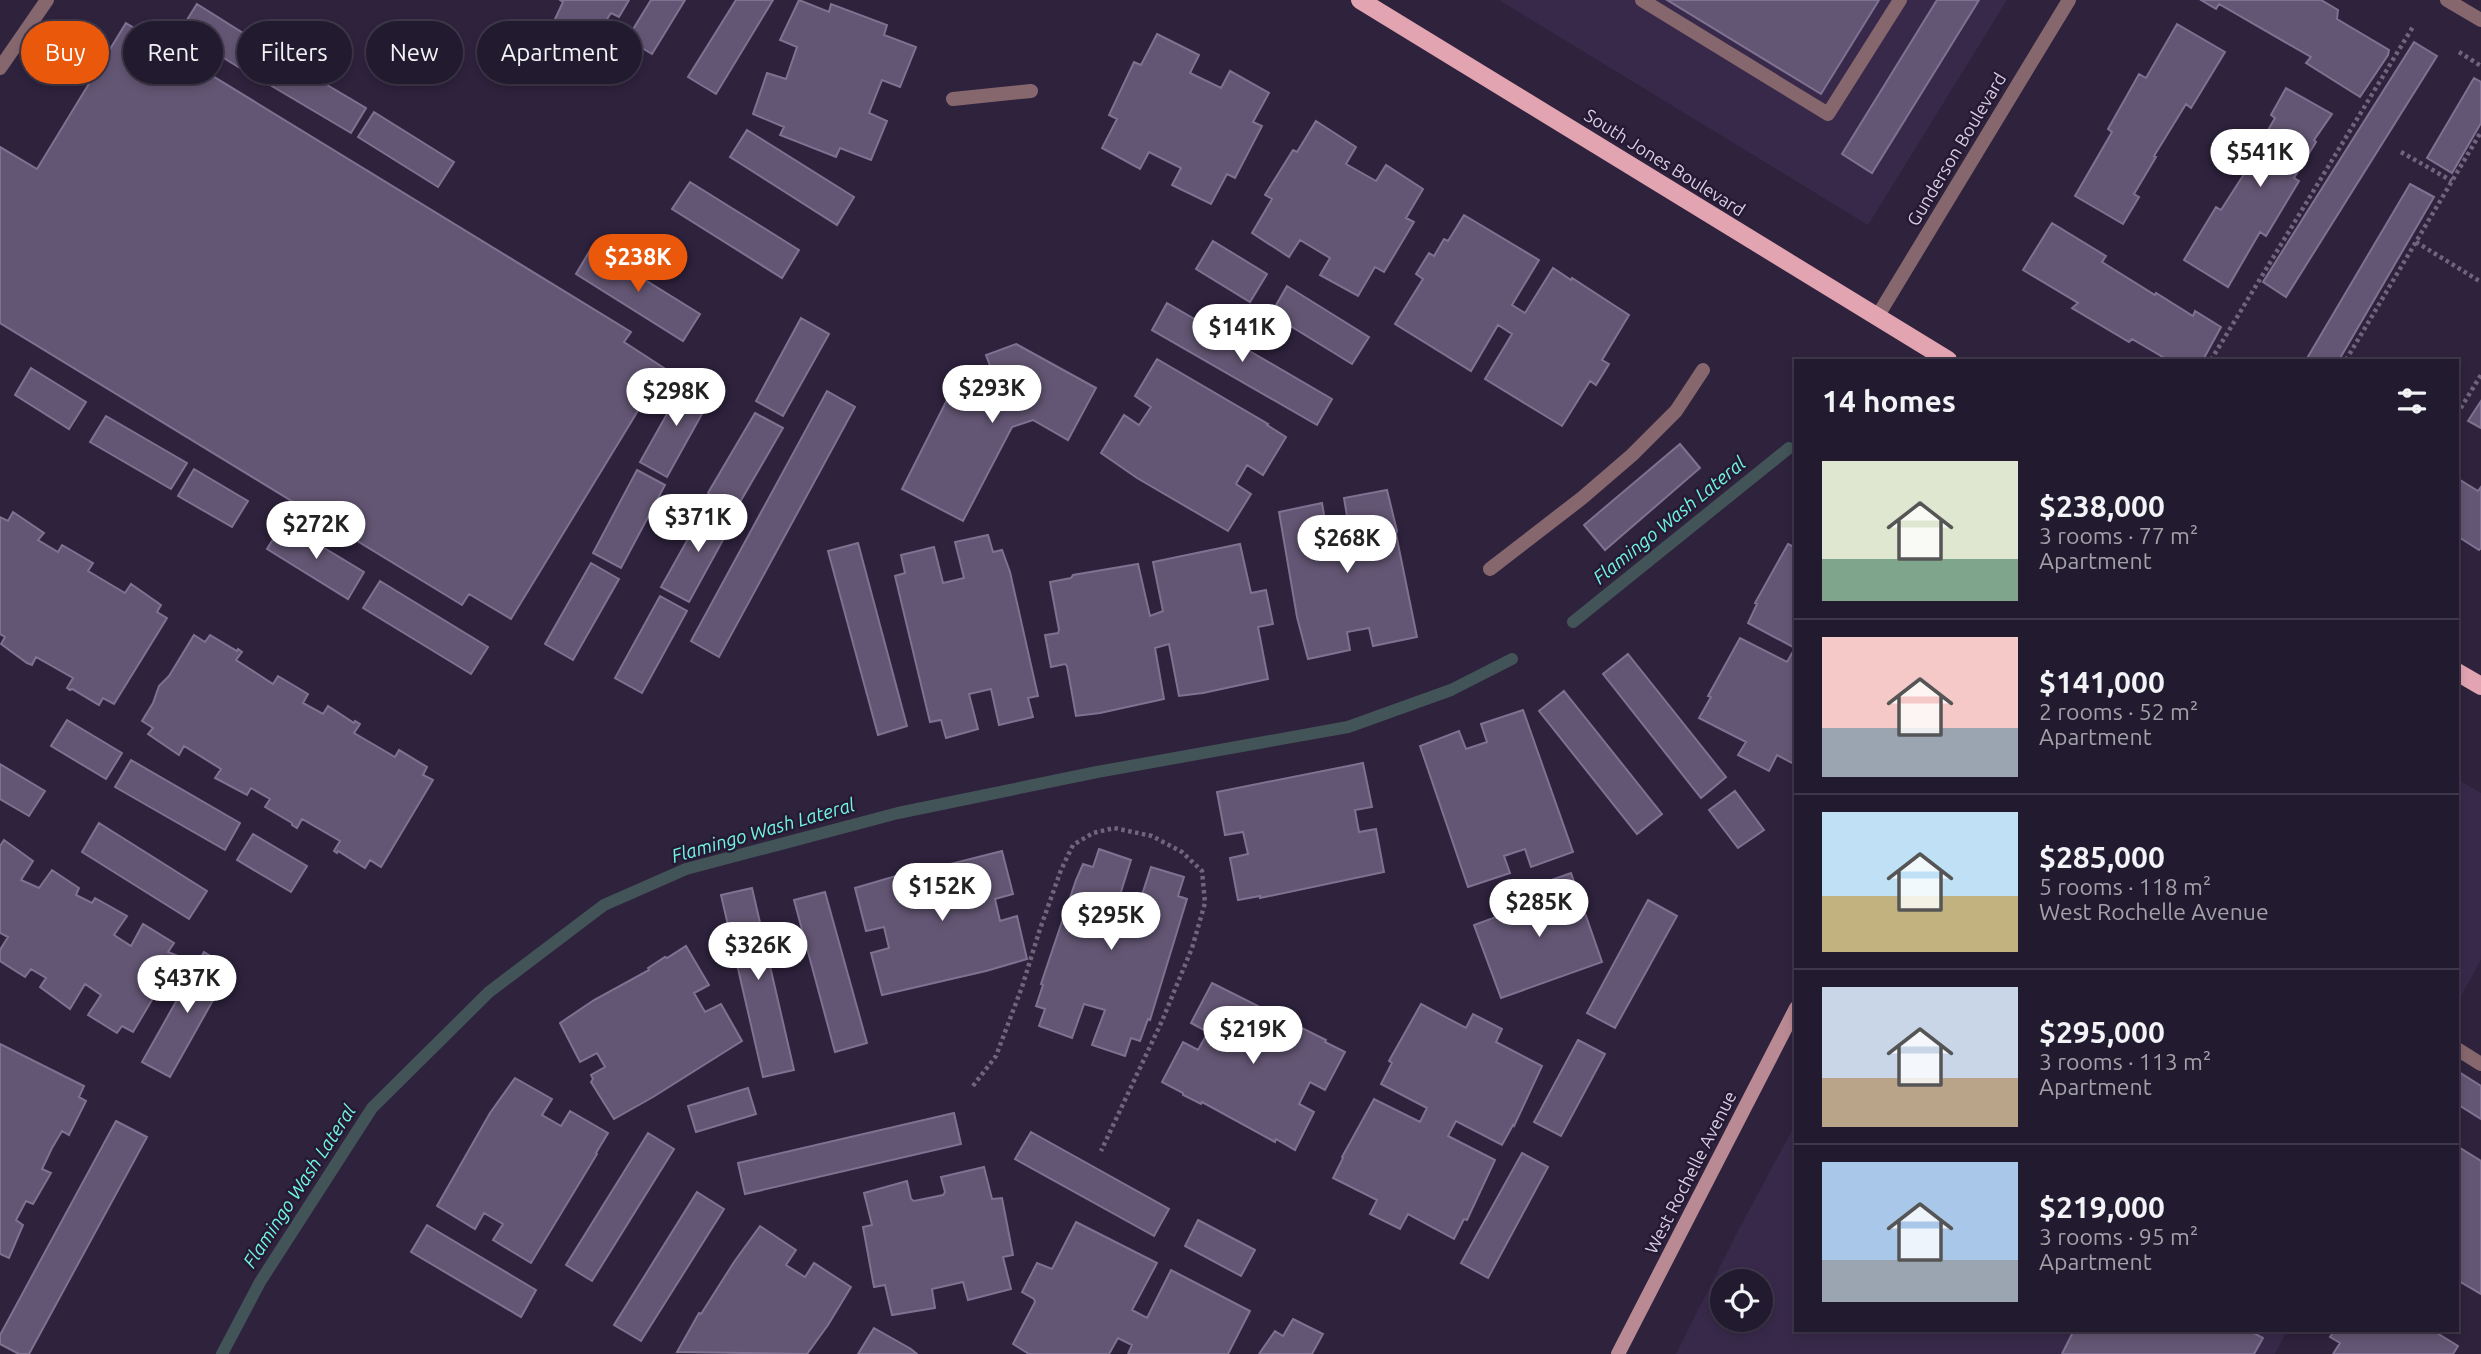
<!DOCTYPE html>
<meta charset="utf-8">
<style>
:root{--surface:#221a2e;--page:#2e273a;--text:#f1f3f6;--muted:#a2a1aa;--line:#3f384a;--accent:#ea580c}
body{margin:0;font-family:Ubuntu,sans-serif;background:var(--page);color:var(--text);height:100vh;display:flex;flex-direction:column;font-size:26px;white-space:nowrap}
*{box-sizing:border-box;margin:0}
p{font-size:23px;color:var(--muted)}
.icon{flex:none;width:38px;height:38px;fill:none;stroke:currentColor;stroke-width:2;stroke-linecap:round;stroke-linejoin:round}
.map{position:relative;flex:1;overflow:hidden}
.drawer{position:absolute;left:1794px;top:359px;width:665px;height:973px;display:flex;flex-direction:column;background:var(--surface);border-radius:0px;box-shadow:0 4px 10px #0003,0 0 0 2px var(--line)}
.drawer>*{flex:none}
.banner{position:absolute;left:21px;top:21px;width:665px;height:63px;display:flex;gap:14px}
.buttons{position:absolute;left:1710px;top:1269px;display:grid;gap:14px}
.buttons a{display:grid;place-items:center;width:63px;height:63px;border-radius:50%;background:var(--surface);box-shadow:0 4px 10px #0003,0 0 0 2px var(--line);font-size:35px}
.price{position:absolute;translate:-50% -60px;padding:0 16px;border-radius:24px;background:#fff;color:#222;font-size:23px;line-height:46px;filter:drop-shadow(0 2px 4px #0008)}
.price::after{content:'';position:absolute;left:50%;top:42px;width:21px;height:16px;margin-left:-10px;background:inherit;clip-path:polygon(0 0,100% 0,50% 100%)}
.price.active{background:var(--accent);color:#fff}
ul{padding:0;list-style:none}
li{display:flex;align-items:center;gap:21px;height:175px;padding:0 28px}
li+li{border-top:2px solid var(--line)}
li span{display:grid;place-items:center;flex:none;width:196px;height:140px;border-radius:0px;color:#555}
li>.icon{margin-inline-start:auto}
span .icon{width:84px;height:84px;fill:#fffc;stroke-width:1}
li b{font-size:30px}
h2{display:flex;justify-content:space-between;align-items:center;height:84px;padding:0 28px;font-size:30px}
.chip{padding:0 24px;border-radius:32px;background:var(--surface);box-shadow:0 4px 10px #0003,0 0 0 2px var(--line);font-size:24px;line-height:63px}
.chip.active{background:var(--accent);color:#fff}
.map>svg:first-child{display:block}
.built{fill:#38294a;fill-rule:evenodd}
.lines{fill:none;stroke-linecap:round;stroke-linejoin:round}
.stream{stroke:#425457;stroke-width:12}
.building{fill:#635674;stroke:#7f7191;stroke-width:2}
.path{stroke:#70657d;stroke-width:4.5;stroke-dasharray:3.5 3.5;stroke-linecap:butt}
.lane{stroke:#86676e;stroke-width:14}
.street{stroke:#86676e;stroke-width:14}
.secondary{stroke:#ba8a94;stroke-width:14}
.primary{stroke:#e3a4b2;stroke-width:18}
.labels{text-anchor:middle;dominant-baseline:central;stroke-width:5;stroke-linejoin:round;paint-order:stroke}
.street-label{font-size:18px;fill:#d7cfe1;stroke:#251933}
.water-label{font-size:19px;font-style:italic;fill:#70f5e4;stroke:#251933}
</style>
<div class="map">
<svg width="2481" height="1354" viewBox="0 0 2481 1354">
<rect width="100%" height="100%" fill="#2e223d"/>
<path class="built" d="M1499 0H2007L1868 225Z
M2457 779 2481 793V959L2457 1004Z
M1795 1125 1796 1330H2287L2275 1354H1676L1739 1229ZM1722 1281H1760V1320H1722Z"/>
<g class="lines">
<path class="stream" d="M1573 622 1789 448
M222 1354 260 1282 372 1108 489 992 604 905 686 869 898 813 1097 772 1348 727 1451 690 1512 659"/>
</g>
<path class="building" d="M560 0H629L619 17 611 13 593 41 555 19 563 2Z
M651 0H685L652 54 627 39Z
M736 0H773L716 94 688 77Z
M799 0 829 12 831 4 887 25 884 35 916 47 900 87 882 80 869 113 887 121 871 160 840 148 836 157 780 135 784 127 753 114 767 73 786 79 797 47 780 40Z
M1667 0H1879L1821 94Z
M1937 0H1979L1872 173 1842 154Z
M2201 0H2321L2338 10 2337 19 2389 50 2388 55 2360 97 2306 63 2311 57 2219 4 2216 9Z
M197 4 278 55 261 81 180 31Z
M126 23 631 332 624 342 664 368 511 619 469 594 462 605 0 323V147L37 169Z
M2177 24 2225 52 2191 108 2186 104 2154 156 2156 157 2134 194 2139 197 2123 224 2075 196 2112 132 2108 129 2139 74 2146 78Z
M1157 34 1199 55 1190 73 1221 88 1230 71 1269 93 1253 122 1262 126 1235 178 1227 174 1211 204 1172 185 1181 168 1149 152 1140 169 1102 148 1117 119 1109 115 1134 62 1141 65Z
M2414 42 2437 56 2286 297 2263 282Z
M285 60 366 108 351 133 270 85Z
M2474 78 2481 82V123L2452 173 2427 158Z
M2286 88 2332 114 2314 140 2316 142 2294 178 2299 181 2266 236 2260 232 2228 287 2184 260 2216 207 2221 210 2255 157 2253 156 2275 118 2271 115Z
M374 112 454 162 438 187 358 137Z
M1316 121 1356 147 1346 164 1376 181 1386 165 1423 189 1406 218 1414 222 1384 272 1375 267 1358 296 1320 275 1330 258 1300 240 1289 257 1252 233 1272 199 1265 195 1293 150 1297 152Z
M747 130 854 197 837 225 730 157Z
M690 182 799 250 782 278 672 209Z
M2410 184 2434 197 2339 360H2306Z
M1464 215 1539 260 1512 305 1525 313 1553 268 1571 280 1572 278 1629 315 1602 360 1609 364 1596 385 1590 381 1562 426 1485 379 1512 334 1498 325 1471 371 1395 324 1423 279 1416 274 1429 253 1434 256 1444 239 1448 241Z
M2052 223 2106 256 2102 262 2155 295 2156 293 2193 316 2195 311 2221 327 2203 360H2168L2132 339 2129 342 2072 308 2078 303 2023 270Z
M1213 241 1267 274 1250 302 1196 269Z
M592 247 700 314 683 341 576 274Z
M1287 286 1369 337 1352 364 1271 314Z
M1167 303 1332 399 1317 425 1152 330Z
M801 318 829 334 783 416 756 401Z
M1016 344 1096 388 1068 440 1033 420 1012 427 963 521 902 489 955 384 968 393 977 376 992 371 986 355Z
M1157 359 1268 424 1267 425 1286 437 1263 475 1247 465 1236 484 1251 494 1228 531 1137 478 1101 453 1124 415 1139 425 1151 407 1135 396Z
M31 368 86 402 69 429 15 395Z
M686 380 713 394 667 477 640 462Z
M827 391 855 407 719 657 691 641Z
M2481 401V428L2468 421Z
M755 413 783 428 736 509 708 493Z
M106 416 187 463 171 489 90 442Z
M1680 444 1700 468 1605 550 1584 525Z
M194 469 248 501 232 527 178 496Z
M637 470 665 485 621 568 593 553Z
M2457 478 2478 491 2481 487V548L2479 550 2457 536Z
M1387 490 1397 531 1396 534 1417 637 1373 646 1369 628 1347 632 1350 650 1308 659 1297 617 1279 512 1322 503 1325 521 1347 516 1344 498Z
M707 505 734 520 689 602 661 587Z
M13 512 44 533 38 540 58 552 62 545 93 563 88 571 125 593 131 584 161 605 157 612 167 618 114 704 103 698 99 705 72 689 70 690 67 688 73 678 36 657 32 665 27 663 1 644 5 637 0 634V517L8 521Z
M283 523 364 572 348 599 267 549Z
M988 535 993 552 1002 550 1010 572 1038 696 1028 698 1033 717 999 725 991 689 969 694 978 729 946 738 941 720 930 722 895 576 905 573 901 555 934 547 943 583 964 578 955 542Z
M858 543 907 726 878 735 828 551Z
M1240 544 1251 593 1266 590 1273 624 1258 627 1268 679 1203 693 1179 696 1169 644 1155 648 1164 699 1100 713 1076 716 1067 666 1065 664 1051 667 1045 635 1058 633 1059 630 1050 582 1071 578 1073 575 1138 564 1150 616 1163 611 1153 562Z
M1788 544 1796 548V765L1777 755 1769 771 1738 755 1746 742 1699 718 1711 697 1708 696 1740 638 1787 662 1795 648 1748 623 1757 604 1755 603Z
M591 563 619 579 573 660 545 644Z
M380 581 488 647 471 674 363 608Z
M660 596 687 611 642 693 615 678Z
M194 635 205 642 210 635 237 651 238 649 242 652 236 660 273 684 278 676 308 694 303 703 323 714 328 706 354 723 355 721 360 724 354 733 395 757 399 750 427 767 423 775 433 780 381 867 370 860 365 868 338 851 337 853 334 851 340 841 302 819 297 828 292 825V823L265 807 270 799 251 788 247 795 219 780 215 778 221 769 184 746 179 755 148 734 153 728 142 721 153 703 159 686 169 676Z
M1628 654 1726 777 1701 798 1603 674Z
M1564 691 1662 814 1637 834 1539 711Z
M1523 710 1573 852 1531 867 1525 849 1504 856 1510 873 1468 887 1420 746 1459 731 1466 749 1487 742 1481 724Z
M67 720 122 753 106 779 51 746Z
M131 760 240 823 225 850 115 787Z
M1363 763 1372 807 1355 810 1359 832 1376 829 1384 872 1260 898V896L1238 900 1230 858 1248 854 1243 832 1225 835 1217 792Z
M0 764 45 791 29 816 0 799Z
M1735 791 1764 830 1738 848 1709 810Z
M99 823 207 891 189 919 82 852Z
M253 834 307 866 291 892 237 860Z
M4 840 33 861 21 880 39 888 52 870 79 888 76 895 92 903 95 898 127 916 114 935 131 946 143 924 174 943 168 952 178 956 133 1032 122 1026 117 1033 88 1015 101 995 85 984 70 1009 40 987 46 978 31 969 25 977 0 961V950L8 937 0 933V846Z
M1099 849 1131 860 1120 895 1140 901 1151 867 1184 877 1178 896 1187 899 1150 1020 1148 1019 1140 1041 1131 1038 1125 1056 1092 1045 1105 1010 1084 1004 1072 1038 1039 1026 1045 1009 1036 1006 1043 985 1041 984 1076 880 1083 864 1093 867Z
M1002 851 1013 894 995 899 1000 921 1017 916 1027 959 986 971 882 995 871 953 889 948 884 927 866 931 855 888 899 875V877Z
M1571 873 1602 962 1501 998 1474 925 1537 902 1531 887Z
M752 888 794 1070 763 1077 721 895Z
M825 892 867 1043 835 1052 794 900Z
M1648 900 1677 916 1615 1028 1587 1013Z
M686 946 709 985 694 993 705 1012 721 1004 742 1041 653 1097 614 1119 591 1082 593 1079 591 1075 605 1067 597 1053 580 1062 560 1023 594 1000 649 970 648 968 665 957 667 958Z
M204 952 231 968 170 1077 142 1062Z
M1212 983 1326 1040 1325 1042 1345 1052 1325 1090 1310 1082 1299 1104 1314 1112 1295 1150 1276 1139 1275 1142 1202 1102 1201 1104 1183 1095V1093L1162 1082 1183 1042 1198 1050 1208 1032 1191 1023Z
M1421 1004 1466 1028 1473 1014 1502 1029 1496 1042 1542 1066 1514 1126 1513 1125 1502 1145 1456 1121 1448 1136 1495 1160 1467 1220 1464 1219 1454 1239 1408 1214 1400 1229 1370 1214 1377 1200 1333 1178 1343 1158 1342 1157 1374 1099 1420 1122 1427 1108 1381 1084 1392 1063 1389 1061Z
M1578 1040 1605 1054 1561 1136 1534 1122Z
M0 1044 84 1086 79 1097 86 1101 69 1135 62 1131 52 1148 42 1169 51 1173 33 1204 26 1201 16 1220 23 1225 9 1258 0 1254Z
M2459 1072 2481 1086V1119L2457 1104Z
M515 1078 552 1099 542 1115 561 1126 570 1111 608 1133 596 1153 597 1154 531 1263 493 1240 503 1224 484 1213 475 1229 437 1206 490 1113Z
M748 1088 756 1114 696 1132 688 1106Z
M954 1113 961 1144 745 1194 738 1163Z
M116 1121 147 1137 29 1354H19L0 1344V1335Z
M1031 1132 1169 1209 1154 1236 1015 1159Z
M648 1133 674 1149 592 1281 566 1265Z
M2457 1146 2481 1161V1294L2457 1280Z
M1522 1153 1548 1167 1488 1278 1461 1263Z
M984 1167 992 1199 1002 1198 1013 1255 1003 1257 1011 1289 968 1300 963 1282 932 1289 935 1308 892 1315 885 1285 874 1287 863 1227 872 1225 864 1193 907 1181 911 1199 914 1201 943 1195 945 1192 941 1177Z
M697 1192 724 1209 641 1341 614 1325Z
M1198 1220 1255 1250 1241 1276 1185 1246Z
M1076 1222 1157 1263 1132 1310 1147 1318 1171 1270 1250 1311 1228 1354H1128L1132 1345 1118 1338 1109 1354H1029L1013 1344 1035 1302 1034 1299 1022 1292 1037 1263 1052 1269Z
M427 1225 536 1290 521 1317 411 1252Z
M760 1226 796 1250 786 1265 805 1277 814 1263 851 1287 828 1325 807 1354 677 1352 699 1313 701 1314 734 1262Z
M1293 1319 1323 1334 1312 1354H1259L1275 1331 1283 1336Z
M874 1328 911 1349 917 1354H858Z
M2074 1330H2248L2263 1338 2254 1354H2062Z
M2335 1330H2432L2458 1346 2453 1354H2333L2340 1343 2330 1337Z"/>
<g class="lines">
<path class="path" d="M2459 52 2481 66
M2401 152 2452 181
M2416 242 2481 282
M2211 360 2414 25
M2346 360 2481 132
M2457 414 2481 375
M973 1086 996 1056 1022 987 1040 929 1061 870 1073 845 1093 833 1114 828 1152 836 1182 852 1202 871 1205 903 1192 948 1162 1021 1101 1151"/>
<path class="lane" d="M1642 0 1828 114 1900 0
M0 68 47 0
M953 99 1031 91
M1490 569 1582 498 1632 455 1676 411 1703 370
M2457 1049 2481 1064"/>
<path class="street" d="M2447 0 2481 20
M1877 317 2069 0"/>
<path class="secondary" d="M1618 1354 1796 1008"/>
<path class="primary" d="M1360 0 1948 360
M2457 672 2481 686"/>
</g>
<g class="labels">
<g class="street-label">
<text transform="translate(1956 149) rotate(-59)">Gunderson Boulevard</text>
<text transform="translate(1665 162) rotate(32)">South Jones Boulevard</text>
<text transform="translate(1690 1172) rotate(-63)">West Rochelle Avenue</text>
</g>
<g class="water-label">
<text transform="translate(1669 520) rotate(-39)">Flamingo Wash Lateral</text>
<text transform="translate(763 830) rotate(-16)">Flamingo Wash Lateral</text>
<text transform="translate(299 1186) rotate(-57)">Flamingo Wash Lateral</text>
</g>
</g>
</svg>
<div class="buttons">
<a><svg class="icon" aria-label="locate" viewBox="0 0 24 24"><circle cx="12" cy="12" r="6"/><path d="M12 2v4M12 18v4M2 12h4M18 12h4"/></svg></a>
</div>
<b class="price" style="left:2260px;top:189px">$541K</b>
<b class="price active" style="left:638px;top:294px">$238K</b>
<b class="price" style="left:1242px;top:364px">$141K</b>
<b class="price" style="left:992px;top:425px">$293K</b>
<b class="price" style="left:676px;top:428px">$298K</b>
<b class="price" style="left:698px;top:554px">$371K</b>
<b class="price" style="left:316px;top:561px">$272K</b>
<b class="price" style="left:1347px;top:575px">$268K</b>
<b class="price" style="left:942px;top:923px">$152K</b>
<b class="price" style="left:1539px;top:939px">$285K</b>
<b class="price" style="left:1111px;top:952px">$295K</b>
<b class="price" style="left:758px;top:982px">$326K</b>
<b class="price" style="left:187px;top:1015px">$437K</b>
<b class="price" style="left:1253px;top:1066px">$219K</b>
<div class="banner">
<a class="chip active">Buy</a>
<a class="chip">Rent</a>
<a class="chip">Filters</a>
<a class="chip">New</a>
<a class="chip">Apartment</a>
</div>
<section class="drawer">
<h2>14 homes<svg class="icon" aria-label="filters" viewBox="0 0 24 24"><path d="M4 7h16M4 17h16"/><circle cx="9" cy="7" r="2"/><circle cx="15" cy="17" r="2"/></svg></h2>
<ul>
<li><span style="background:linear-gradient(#dfe7d0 70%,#7fa58c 0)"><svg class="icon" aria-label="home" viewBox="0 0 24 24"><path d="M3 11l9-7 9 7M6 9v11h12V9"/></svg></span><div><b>$238,000</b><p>3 rooms · 77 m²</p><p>Apartment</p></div></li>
<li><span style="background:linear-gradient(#f6c9c9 65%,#9aa5b1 0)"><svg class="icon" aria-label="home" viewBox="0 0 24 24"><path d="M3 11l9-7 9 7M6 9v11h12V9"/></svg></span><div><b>$141,000</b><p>2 rooms · 52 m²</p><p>Apartment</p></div></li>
<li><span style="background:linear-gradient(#bfe0f5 60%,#c2b280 0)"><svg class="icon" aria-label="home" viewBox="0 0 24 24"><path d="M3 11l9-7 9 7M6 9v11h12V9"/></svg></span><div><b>$285,000</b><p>5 rooms · 118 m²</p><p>West Rochelle Avenue</p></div></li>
<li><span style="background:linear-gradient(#c9d6e8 65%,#b9a48a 0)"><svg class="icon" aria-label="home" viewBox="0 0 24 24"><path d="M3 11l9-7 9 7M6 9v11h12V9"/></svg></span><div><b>$295,000</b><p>3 rooms · 113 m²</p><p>Apartment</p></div></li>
<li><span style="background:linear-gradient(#a9c7e8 70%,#9aa5b1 0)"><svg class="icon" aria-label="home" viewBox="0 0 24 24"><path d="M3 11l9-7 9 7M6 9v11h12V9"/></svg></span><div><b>$219,000</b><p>3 rooms · 95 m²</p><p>Apartment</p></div></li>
</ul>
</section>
</div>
